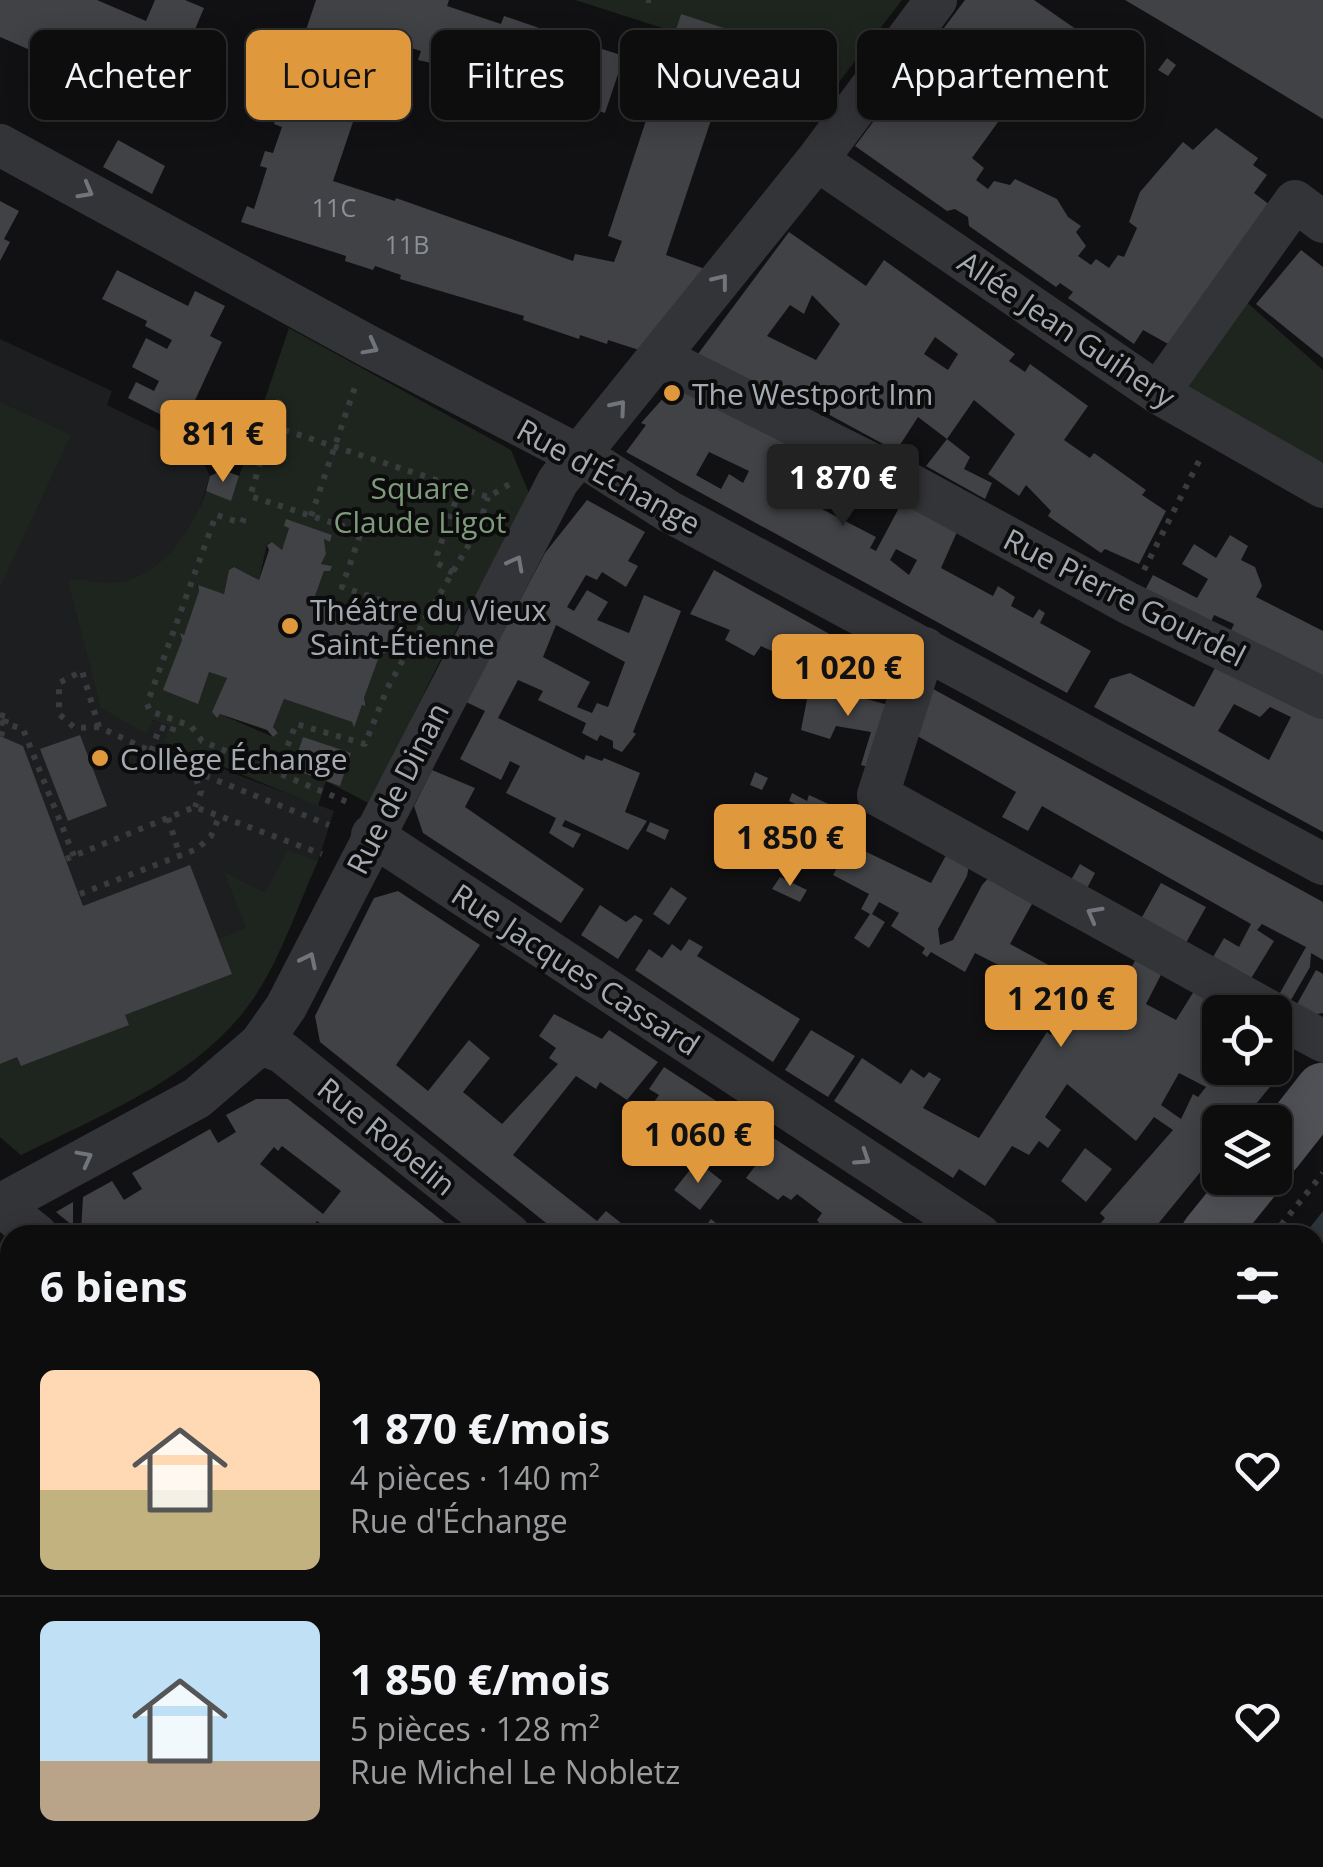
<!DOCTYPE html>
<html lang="fr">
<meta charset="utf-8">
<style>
:root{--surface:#0d0d0e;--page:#161617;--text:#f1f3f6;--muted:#9a9c9e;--line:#2d2d2e;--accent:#e0983c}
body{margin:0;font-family:"Open Sans",sans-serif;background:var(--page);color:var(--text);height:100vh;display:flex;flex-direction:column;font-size:38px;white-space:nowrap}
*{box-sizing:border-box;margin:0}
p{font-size:32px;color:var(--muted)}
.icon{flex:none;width:55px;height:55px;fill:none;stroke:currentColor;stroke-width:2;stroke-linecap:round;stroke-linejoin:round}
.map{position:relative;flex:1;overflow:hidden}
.panel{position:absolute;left:0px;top:1225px;width:1325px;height:642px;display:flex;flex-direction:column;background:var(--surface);border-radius:30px 30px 0 0;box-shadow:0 5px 25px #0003,0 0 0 2px var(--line)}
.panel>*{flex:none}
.top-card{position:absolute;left:30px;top:30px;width:1265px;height:90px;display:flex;gap:20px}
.controls{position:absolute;left:1202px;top:995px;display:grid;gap:20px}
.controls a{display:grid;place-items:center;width:90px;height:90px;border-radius:15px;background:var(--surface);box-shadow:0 5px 25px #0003,0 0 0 2px var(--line);font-size:50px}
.price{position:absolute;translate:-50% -85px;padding:0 22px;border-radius:10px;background:var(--accent);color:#111;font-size:32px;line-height:65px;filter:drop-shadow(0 2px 5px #0008)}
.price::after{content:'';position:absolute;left:50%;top:60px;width:30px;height:22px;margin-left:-15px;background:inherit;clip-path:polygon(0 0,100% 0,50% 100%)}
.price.active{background:#222;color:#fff}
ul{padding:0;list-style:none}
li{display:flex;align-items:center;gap:30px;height:250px;padding:0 40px}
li+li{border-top:2px solid var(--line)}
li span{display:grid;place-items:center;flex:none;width:280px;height:200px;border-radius:15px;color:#555}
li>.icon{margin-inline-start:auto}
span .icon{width:120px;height:120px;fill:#fffc;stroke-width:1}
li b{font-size:42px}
h2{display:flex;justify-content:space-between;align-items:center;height:120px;padding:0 40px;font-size:42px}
.tag{padding:0 35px;border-radius:15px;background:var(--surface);box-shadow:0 5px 25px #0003,0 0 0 2px var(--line);font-size:35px;line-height:90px}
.tag.active{background:var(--accent);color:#111}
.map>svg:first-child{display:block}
.built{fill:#1d1e1f}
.green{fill:#1e251e;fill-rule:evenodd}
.water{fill:#2c353a}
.building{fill:#404245;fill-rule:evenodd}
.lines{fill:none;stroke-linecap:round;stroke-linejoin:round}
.path{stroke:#393b3e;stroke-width:6;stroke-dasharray:5 8;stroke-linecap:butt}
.lane{stroke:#333437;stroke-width:20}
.street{stroke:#333437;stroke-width:42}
.secondary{stroke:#414347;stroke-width:55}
.primary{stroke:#4f5156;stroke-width:55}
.path-bridge{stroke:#393b3e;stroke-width:6;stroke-dasharray:5 8;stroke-linecap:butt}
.oneway{stroke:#71757b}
.poi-dot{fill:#e0983c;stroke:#0c0c0d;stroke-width:4}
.labels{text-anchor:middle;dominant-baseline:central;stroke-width:8;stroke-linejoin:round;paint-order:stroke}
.number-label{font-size:25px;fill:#8b9097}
.street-label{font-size:30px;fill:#a4aab2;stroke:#0c0c0d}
.poi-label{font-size:30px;fill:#a4aab2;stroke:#0c0c0d;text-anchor:start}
.park-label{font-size:30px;fill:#7e9b7c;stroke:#0c0c0d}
</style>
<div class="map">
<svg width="1323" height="1867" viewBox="0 0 1323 1867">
<rect width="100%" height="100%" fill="#111113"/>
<path class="built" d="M0 339 112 391 107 405 197 449 210 476 174 587 147 734 152 720 170 726 165 742 235 774 334 811 318 861 270 968 242 1014 176 1073 21 1155 0 1137Z"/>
<path class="green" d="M575 0H902L839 82 730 50 681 14 675 32Z
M1243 299 1323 370V466L1181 386Z
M289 328 511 450 531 498C471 598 417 698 374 806L326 781 318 806 164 742 169 726 153 720 147 734 101 708 68 581C80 577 99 585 114 583 160 579 193 530 206 491L231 500ZM286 520 332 535 330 542 324 539 326 554 321 564 332 566 324 571 314 599 384 623 392 621 384 652 380 654 364 698 367 706 362 705 354 728 352 722 284 699 273 727 278 733 273 737 220 714 216 717 213 712 227 678 209 672 197 703 164 690 182 640 180 634 184 635 199 591 197 585 224 594 229 570 234 567 259 580 267 544 272 542 282 550 289 528ZM303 737 340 785 292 769Z
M0 402 71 435 0 587Z
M288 850 318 861C295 912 277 971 242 1014 187 1081 98 1117 21 1155L0 1137V1064L17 1057 22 1066 128 1025 125 1015 232 974 219 939 246 928 224 872 265 893Z"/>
<path class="water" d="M1323 1211V1385L1315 1395V1235H1304Z
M811 1858H924L915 1867H803Z"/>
<path class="building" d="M0 0H97L146 21 155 0H185L204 8 162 107 0 37Z
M316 0H449L447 6 501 24 504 16 545 30 542 38 596 56 599 48 624 56 605 113 590 108 587 116 574 112 573 116 541 100 539 105 525 100 526 95 513 92 516 83 494 76 491 84 479 80 477 84 463 79 464 75 429 68 431 63 418 60 421 51 381 39 333 181 395 201 396 198 573 261 575 254 614 262 622 241 608 236 681 14 736 32 730 50 717 46 695 114 711 120 666 255 705 269 642 351 608 340 607 344 580 335 579 339 523 320 524 316 400 279 401 275 375 266 373 270 345 261 346 256 241 222 247 206 254 209 267 168 260 166 265 151 273 153 282 127 274 124 283 96 291 98 311 39 304 36Z
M965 0H1034L1093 41 1090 46 1078 38 1072 46 1061 35 972 158 984 168 976 180 988 189 994 181 1010 185 1015 179 1057 199 1068 217 1081 226 1076 232 1086 246 1078 256 1091 265 1096 259 1109 268 1118 255 1124 257 1137 228 1129 222 1140 192 1183 142 1193 150 1216 128 1258 158 1253 165 1267 175 1254 193 1270 205 1170 345 1143 330 1134 344 1068 298 1073 292 1060 283 1056 287 969 226 968 217 955 209 947 211 855 146Z
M1125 0H1323V119L1201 45Z
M1167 58 1176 65 1168 76 1158 70Z
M118 140 165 166 152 194 103 167Z
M0 201 19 211 4 239 10 242 0 261Z
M789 232 866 286 884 260 1015 354 1009 361 1025 372 1030 364 1088 406 1064 440 1090 458 1094 453 1146 490 1142 495 1166 511 1139 564 1105 549 1101 553 1048 516 1051 511 1026 485 1019 496 988 474 1015 434 974 400 947 439 970 457 964 469 992 483 985 499 926 466 947 439 918 417 896 451 793 395 784 410 692 362ZM812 295 840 324 816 360 767 336 790 305 804 314ZM935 337 958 354 948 370 924 354Z
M1301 250 1323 267V358L1256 304Z
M117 270 188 306 195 291 225 306 210 336 222 342 183 426 128 398 136 382 154 391 159 381 132 367 146 338 167 349 172 340 145 326 147 321 102 299Z
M676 384 834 466 819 493 824 496 818 507 876 537 870 548 876 551 902 502 957 532 941 568 993 596 998 586 1015 597 1011 606 1033 618 1039 609 1045 613 1040 623 1091 651 1067 693 626 452 646 425 641 423ZM709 452 749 471 743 483 729 474 721 489 696 475ZM896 549 917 560 909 575 890 560Z
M223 470 239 476 231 501 206 491 210 476Z
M860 479 886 494 882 500 857 486Z
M587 500 645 532 628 561 638 566 626 587 602 572 597 580 586 575 567 607 574 611 587 590 608 602 597 620 629 633 644 595 681 611 633 732 636 734 622 752 613 748V741L600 735 597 741 582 733 586 723 538 700 543 691 518 680 498 718 584 760 586 755 602 761 604 758 640 773 625 812 647 821 628 850 565 820 562 826 581 834 573 848 549 833 556 818 506 793 520 766 510 761 501 780 460 759 485 711 466 702 545 553ZM556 625 625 662 608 707 597 703 592 713 577 707 590 682 543 657Z
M286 519 332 535 330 542 324 539 326 554 321 564 332 566 330 571H324L314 599 384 623 392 620 394 628 389 630 385 653 380 654 364 698 366 706 362 705 354 728 352 722 284 699 273 727 278 733 273 737 267 730 220 714 217 718 212 712 227 678 209 672 198 704 163 690 182 640 180 633 184 635 199 591 198 585 224 594 229 570 234 567 259 580 269 550 267 545 272 542 282 550 289 528 284 526Z
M1230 535 1248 546 1241 560 1255 567 1262 586 1256 597 1323 631V686L1227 639 1234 624 1214 615 1208 629 1142 596 1153 575 1197 598 1208 579 1182 564 1194 544 1216 558Z
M714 570 880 662 875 674 805 654 800 664 761 646 754 656 725 640 730 630 690 614Z
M1217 664 1323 718V832L1094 707 1110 679 1130 673 1194 707ZM1234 704 1260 717 1270 707 1291 717 1269 760 1218 731Z
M810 684 896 707 876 769 861 765 871 732 836 726 830 739 801 730Z
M924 684 1323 902V960L1311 953 1310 967 1291 1000 1297 1004 1316 970 1323 974V1013L1306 1016 1276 1000 1306 947 1262 924 1257 930 1274 941 1247 985 1209 964 1224 938 1239 947 1251 924 1042 806 1028 831 1002 817 1016 792 907 730Z
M80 735 107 806 68 821 40 749Z
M0 736 23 746 83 906 190 865 232 974 125 1015 129 1025 21 1066 17 1057 0 1064Z
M303 737 351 753 340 786 292 769Z
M432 770 475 788 465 807 584 889 561 923 423 833 414 806Z
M755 772 768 778 762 790 750 785Z
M792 793 807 801 809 795 835 807 829 821 789 801Z
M650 822 669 830 665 840 646 831Z
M850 844 931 883 950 848 970 859 967 876 938 929 940 945 953 940 982 885 994 872 1037 895 1010 944 1065 974 1050 1000 1074 1013 1096 976 1119 989 1140 952 1166 965 1146 1004 1176 1020 1199 983 1252 1012H1220V1068H1275V1025L1288 1032 1293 1059 1241 1122H1220V1148L1149 1235H1091L1105 1218 1100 1213 1173 1130 1154 1117 1136 1141 1067 1084 1045 1117 1061 1130 1048 1148 1039 1141 1029 1155 1012 1146 985 1186 959 1169 953 1178 834 1101 862 1058 901 1084 911 1069 924 1078 929 1072 941 1079 923 1108 979 1138 1047 1032 1051 1035 1054 1030 1028 1019 1036 1007 1005 989 1014 973 975 953 965 972 931 952 927 957 922 953 925 948 891 926 899 913 879 902 872 914 885 922 869 948 854 938 870 914 861 909 869 894 833 875ZM1179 1073 1206 1087 1198 1097 1193 1094 1181 1119 1161 1105Z
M1080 864 1095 873 1083 896 1067 887Z
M780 877 807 890 800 902 772 889Z
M1161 883 1206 907 1182 950 1137 926Z
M671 887 687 898 669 925 653 914Z
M398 891 480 945 396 1065 428 1091 469 1040 490 1058 463 1092 502 1124 558 1064 549 1058 556 1048 539 1036 554 1014 602 1039 609 1030 658 1062 627 1100 600 1082 596 1089 576 1076 513 1155 597 1221 606 1211 636 1235H561L320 1042 315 1016 374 898Z
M600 905 626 922 635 915 643 920 618 959 581 935Z
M689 939 703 947 697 956 800 1019 773 1062 635 970 649 949 662 958 672 944 681 951Z
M811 1030 855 1056 828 1097 785 1070Z
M664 1067 744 1119 727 1140 713 1132 701 1145 694 1141 684 1153 655 1135 679 1109 669 1102 664 1109 654 1102 659 1095 649 1089Z
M256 1099H288L450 1227 443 1235H335L317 1221 306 1235 81 1232 83 1197 112 1181 124 1200 142 1189 132 1173 210 1129 218 1143 236 1132 226 1115ZM282 1146 341 1191 323 1214 260 1164 274 1147 278 1151Z
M755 1126 775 1139 922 1235H829L817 1220 822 1213 797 1194 791 1200 783 1195 778 1200 746 1178 759 1161 738 1147Z
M1085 1148 1112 1169 1086 1202 1061 1181Z
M697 1161 722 1181 700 1210 674 1190Z
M73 1202V1226L56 1212Z
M711 1219 727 1232 725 1235 701 1232Z
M0 1276 10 1284V1342L4 1350 0 1346Z
M10 1552V1632L0 1625V1565Z
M1315 1601 1323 1608V1712L1319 1708 1315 1713Z
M0 1702 10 1709V1817L0 1831Z
M1323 1810V1856L1311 1867H1291L1282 1858H1315V1818Z
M23 1858H69L62 1867H37Z
M117 1858H157L150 1867H131Z
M182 1858H218L232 1867H175Z
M326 1858H418L432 1867H339Z
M590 1858H651L643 1867H582Z
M1085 1858H1217L1220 1860 1213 1867H1078Z"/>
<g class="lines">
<path class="path" d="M646 0H656
M272 426 488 497 513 482
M311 516 357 381
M244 518 242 523 216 515 147 704 150 711 191 726 202 741 352 804
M1144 570 1199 461
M453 573 437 563V555L460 488
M427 616 478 529 488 497
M0 715 7 717
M0 722 23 729 74 856
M99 727 75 728 59 714V683L82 671 99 727 193 771 201 792 195 807
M151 751 160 727 172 732 176 720
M278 770 296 724 365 744 387 689 427 616 342 587 361 532 250 496 281 396
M193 771 329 825
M168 818 180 856
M66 859 195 807 322 854
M80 894 197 849 211 836 219 817
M1273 1235 1323 1173
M1315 1542 1323 1551
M767 1867 775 1858
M949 1867 957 1858"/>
<path class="lane" d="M158 1867 165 1858"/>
<path class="street" d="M0 145 370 347 593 463 668 511 1323 864
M817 160 1158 393 1323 487
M661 358 884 470 1128 603 1323 698
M1158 393 1295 201 1323 222
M925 648 878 795 1271 1012
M372 835 980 1235
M1275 1015 1323 1041
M260 1044 282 1052 510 1235
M0 1205 197 1098 260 1044 286 1007 558 481 817 160 936 0
M0 1205 37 1235"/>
<path class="secondary" d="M0 1668 10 1675
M267 1858 281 1867"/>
<path class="primary" d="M1275 1151 1323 1090
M1208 1235 1254 1178
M1315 1450 1323 1440
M698 1867 706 1858
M1026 1867 1032 1858"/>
<path class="path-bridge" d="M1 736 7 717"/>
</g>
<defs><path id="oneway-chevron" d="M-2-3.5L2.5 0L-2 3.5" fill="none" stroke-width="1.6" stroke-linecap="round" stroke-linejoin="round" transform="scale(2.5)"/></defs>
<g class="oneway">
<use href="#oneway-chevron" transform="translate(86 191) rotate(29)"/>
<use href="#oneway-chevron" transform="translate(721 281) rotate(-52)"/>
<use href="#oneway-chevron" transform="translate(371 347) rotate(28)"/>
<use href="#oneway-chevron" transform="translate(619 407) rotate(-50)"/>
<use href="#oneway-chevron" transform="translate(516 563) rotate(-62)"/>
<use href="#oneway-chevron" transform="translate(1094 914) rotate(-151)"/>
<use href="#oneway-chevron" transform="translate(309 960) rotate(-64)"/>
<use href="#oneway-chevron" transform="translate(85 1158) rotate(-28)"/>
<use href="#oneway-chevron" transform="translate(863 1158) rotate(33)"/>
</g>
<g class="poi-dot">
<circle cx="672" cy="393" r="10"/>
<circle cx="290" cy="626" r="10"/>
<circle cx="100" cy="758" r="10"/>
</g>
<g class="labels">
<g class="number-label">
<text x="334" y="207">11C</text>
<text x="407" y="244">11B</text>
</g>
<g class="street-label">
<text transform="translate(1067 329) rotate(34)">Allée Jean Guihery</text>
<text transform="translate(609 476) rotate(29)">Rue d'Échange</text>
<text transform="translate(1125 597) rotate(27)">Rue Pierre Gourdel</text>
<text transform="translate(397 788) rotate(-63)">Rue de Dinan</text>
<text transform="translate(576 969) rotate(33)">Rue Jacques Cassard</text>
<text transform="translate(387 1136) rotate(39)">Rue Robelin</text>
</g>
<g class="poi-label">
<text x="692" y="393">The Westport Inn</text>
<text x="310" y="609">Théâtre du Vieux<tspan x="310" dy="34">Saint-Étienne</tspan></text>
<text x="120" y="758">Collège Échange</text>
</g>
<g class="park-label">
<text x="420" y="487">Square<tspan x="420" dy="34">Claude Ligot</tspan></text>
</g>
</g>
</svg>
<div class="controls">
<a><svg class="icon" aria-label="locate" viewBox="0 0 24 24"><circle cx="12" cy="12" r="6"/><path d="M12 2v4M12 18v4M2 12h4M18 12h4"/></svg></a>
<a><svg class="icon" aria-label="layers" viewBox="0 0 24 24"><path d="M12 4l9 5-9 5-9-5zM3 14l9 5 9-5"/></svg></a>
</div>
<b class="price" style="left:223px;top:485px">811 €</b>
<b class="price active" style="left:843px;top:529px">1 870 €</b>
<b class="price" style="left:848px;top:719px">1 020 €</b>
<b class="price" style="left:790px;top:889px">1 850 €</b>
<b class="price" style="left:1061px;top:1050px">1 210 €</b>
<b class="price" style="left:698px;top:1186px">1 060 €</b>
<div class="top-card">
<a class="tag">Acheter</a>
<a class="tag active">Louer</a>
<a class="tag">Filtres</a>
<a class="tag">Nouveau</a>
<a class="tag">Appartement</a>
</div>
<section class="panel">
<h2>6 biens<svg class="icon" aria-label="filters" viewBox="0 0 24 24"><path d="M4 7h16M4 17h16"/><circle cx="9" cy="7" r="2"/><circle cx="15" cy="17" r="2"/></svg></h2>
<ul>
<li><span style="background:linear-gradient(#ffd9b3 60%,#c2b280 0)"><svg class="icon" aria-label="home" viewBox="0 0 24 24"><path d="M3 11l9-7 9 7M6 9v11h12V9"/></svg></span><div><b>1 870 €/mois</b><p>4 pièces · 140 m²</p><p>Rue d'Échange</p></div><svg class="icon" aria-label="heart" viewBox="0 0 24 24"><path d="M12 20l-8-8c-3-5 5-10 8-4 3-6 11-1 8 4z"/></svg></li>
<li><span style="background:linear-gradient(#bfe0f5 70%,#b9a48a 0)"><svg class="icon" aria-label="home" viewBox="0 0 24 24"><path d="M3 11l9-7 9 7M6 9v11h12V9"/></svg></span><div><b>1 850 €/mois</b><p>5 pièces · 128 m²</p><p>Rue Michel Le Nobletz</p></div><svg class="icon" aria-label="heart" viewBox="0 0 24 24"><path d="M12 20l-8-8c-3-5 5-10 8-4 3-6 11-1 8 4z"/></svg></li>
</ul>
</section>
</div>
